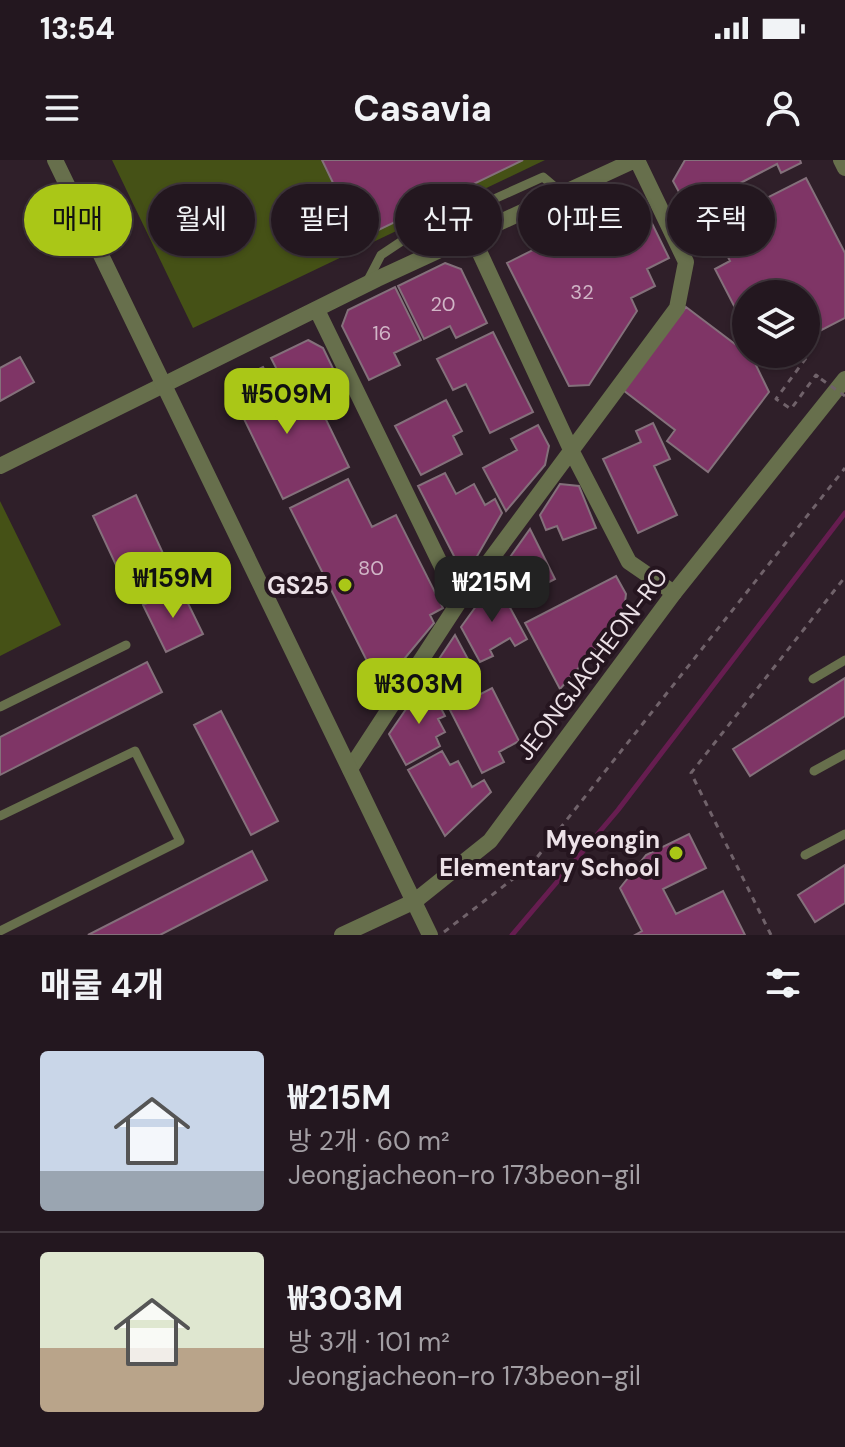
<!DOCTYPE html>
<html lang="ko">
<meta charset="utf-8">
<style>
:root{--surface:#23171f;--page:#2b2028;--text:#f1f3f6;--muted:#a39fa4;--line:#40363d;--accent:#aac717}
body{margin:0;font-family:"DM Sans","Noto Sans KR",sans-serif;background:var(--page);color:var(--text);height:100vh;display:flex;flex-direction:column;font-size:30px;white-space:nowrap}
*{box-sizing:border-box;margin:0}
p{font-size:26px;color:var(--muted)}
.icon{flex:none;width:44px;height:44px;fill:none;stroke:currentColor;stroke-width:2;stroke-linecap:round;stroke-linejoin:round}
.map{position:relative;height:775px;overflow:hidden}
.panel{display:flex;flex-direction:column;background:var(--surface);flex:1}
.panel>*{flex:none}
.hud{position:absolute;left:24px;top:24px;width:798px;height:72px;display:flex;gap:16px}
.buttons{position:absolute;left:732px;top:120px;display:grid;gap:16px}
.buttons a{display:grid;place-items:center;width:88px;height:88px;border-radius:50%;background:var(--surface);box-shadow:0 2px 6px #0004,0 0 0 2px var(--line);font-size:40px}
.price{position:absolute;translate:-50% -68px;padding:0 18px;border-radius:16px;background:var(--accent);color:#111;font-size:26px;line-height:52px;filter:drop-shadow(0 2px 4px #0008)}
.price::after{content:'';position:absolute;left:50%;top:48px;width:24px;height:18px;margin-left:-12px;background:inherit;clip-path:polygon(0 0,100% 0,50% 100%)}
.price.current{background:#222;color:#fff}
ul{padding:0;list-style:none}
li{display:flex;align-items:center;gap:24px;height:200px;padding:0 40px}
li+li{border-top:2px solid var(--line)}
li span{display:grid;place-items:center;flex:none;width:224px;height:160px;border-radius:8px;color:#555}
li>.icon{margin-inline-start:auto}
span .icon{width:96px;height:96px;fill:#fffc;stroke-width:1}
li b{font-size:34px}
h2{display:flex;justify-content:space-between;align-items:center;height:96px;padding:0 40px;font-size:34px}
.pill{padding:0 28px;border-radius:36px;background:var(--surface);box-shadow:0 2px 6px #0004,0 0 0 2px var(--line);font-size:28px;line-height:72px}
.pill.current{background:var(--accent);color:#111}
.status{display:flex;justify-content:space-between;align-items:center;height:56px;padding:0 40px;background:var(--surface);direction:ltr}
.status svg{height:22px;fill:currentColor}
header{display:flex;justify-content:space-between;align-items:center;height:104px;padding:0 40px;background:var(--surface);font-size:36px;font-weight:700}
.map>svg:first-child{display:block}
.green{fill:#455116}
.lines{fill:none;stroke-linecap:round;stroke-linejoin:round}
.stream{stroke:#661d50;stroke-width:5}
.building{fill:#7f3566;stroke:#84707b;stroke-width:2}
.path{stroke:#70626a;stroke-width:3;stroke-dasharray:6 6;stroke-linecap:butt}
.service{stroke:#676f4c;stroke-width:9}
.minor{stroke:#676f4c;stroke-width:16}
.tertiary{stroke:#676f4c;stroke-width:16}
.path-bridge{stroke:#70626a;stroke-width:3;stroke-dasharray:6 6;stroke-linecap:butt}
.poi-dot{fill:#aac717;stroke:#25151f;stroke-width:3}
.labels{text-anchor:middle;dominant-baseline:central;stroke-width:8;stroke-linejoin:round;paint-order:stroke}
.number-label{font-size:20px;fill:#d1b6c7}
.poi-label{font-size:24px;font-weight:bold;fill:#ece1e7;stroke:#25151f;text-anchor:end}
.street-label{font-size:24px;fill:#ece1e7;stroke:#25151f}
</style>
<div class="status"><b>13:54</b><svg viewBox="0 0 49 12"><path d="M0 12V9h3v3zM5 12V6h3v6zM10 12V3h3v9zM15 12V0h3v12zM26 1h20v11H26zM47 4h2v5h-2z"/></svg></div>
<header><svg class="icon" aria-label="menu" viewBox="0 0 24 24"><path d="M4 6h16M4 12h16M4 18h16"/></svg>Casavia<svg class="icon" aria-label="person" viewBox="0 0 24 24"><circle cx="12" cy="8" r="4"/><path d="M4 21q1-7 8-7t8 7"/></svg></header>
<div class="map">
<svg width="845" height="775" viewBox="0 0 845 775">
<rect width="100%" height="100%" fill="#2f1f29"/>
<path class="green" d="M112 0H545L193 168Z
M0 341 61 465 0 496Z"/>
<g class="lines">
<path class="stream" d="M512 775 618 650 845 353"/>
</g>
<path class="building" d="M322 0H523L360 79Z
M800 0 801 3 781 13 777 4 725 31 730 40 693 58 673 21 685 0Z
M806 18 845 93V158L806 178V134H746V169L715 109 730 101 712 66Z
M639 37 669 98 647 109 655 126 631 138 637 151 589 225 569 226 507 103Z
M445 103 461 109 487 163 456 178 450 166 424 179 398 126Z
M395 127 421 180 394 193 400 205 369 220 342 166 348 150Z
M686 147 752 197 769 232 708 312 667 281 675 270 623 230Z
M493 172 533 252 490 273 466 224 453 230 437 199Z
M308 180 323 188 341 225 296 247 271 198Z
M20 197 34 222 0 241V208Z
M263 207 288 258 318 243 349 307 283 339 227 224Z
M446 240 462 271 453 276 462 294 421 315 395 266Z
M653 263 670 299 654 306 677 355 638 373 603 299 641 282 636 271Z
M538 265 549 286 545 305 506 351 483 308 517 290 511 279Z
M445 313 456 334 474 324 485 345 495 339 502 353 476 398H455L418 326Z
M348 319 372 367 396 355 443 448 430 455 434 463 396 509 386 513 371 509 290 348Z
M560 324 579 326 596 368 563 380 557 366 546 370 540 355Z
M136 335 173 415 130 435 93 356Z
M530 369 555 419 512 441 498 414Z
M616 416 626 434 623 458 560 529 525 463Z
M495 420 527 479 515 486 510 478 490 490 493 496 480 502 461 467Z
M180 427 203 474 166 492 143 445Z
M455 475 477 516 440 536 429 514Z
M147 502 162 532 0 615V577Z
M845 518V556L750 616 733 589Z
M426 520 445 556 438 559 445 572 436 577 440 586 406 605 389 574Z
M492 528 519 581 499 592 504 602 482 613 450 550Z
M221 551 278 661 251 675 194 565Z
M442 591 450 605 458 601 472 627 484 620 491 632 445 676 408 610Z
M689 674 706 708 663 729 676 754 723 731 745 775H635L642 771 620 728 646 695Z
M252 691 267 720 160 775H88Z
M845 705V743L815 762 798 735Z"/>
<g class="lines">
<path class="path" d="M806 198 776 239 791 249 816 215 821 219
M444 772 531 705 845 308
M771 775 691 613 845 417"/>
<path class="service" d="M368 120 381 95 405 79 543 17 562 33
M813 519 845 500
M0 547 126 485
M814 611 845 594
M0 656 135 591 180 681 0 771
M805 695 845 674"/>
<path class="minor" d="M841 0 845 8
M472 76 572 292 629 402 674 433
M317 150 459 442
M0 306 377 119 635 0
M350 609 459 442 677 148 686 102 637 0"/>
<path class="tertiary" d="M55 0 430 775
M342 775 415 741 490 681 674 433 845 219"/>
<path class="path-bridge" d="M821 219 845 236"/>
</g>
<g class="poi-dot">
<circle cx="345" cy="425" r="8"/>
<circle cx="676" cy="693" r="8"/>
</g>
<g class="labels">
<g class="number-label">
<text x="582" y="132">32</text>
<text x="443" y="144">20</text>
<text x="382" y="173">16</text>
<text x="371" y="408">80</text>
</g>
<g class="poi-label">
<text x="329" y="425">GS25</text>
<text x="660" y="679">Myeongin<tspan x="660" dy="28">Elementary School</tspan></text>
</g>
<g class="street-label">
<text transform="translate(592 504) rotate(-53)">JEONGJACHEON-RO</text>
</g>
</g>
</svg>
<div class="buttons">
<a><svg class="icon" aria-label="layers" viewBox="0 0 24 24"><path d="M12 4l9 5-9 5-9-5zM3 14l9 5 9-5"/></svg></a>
</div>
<b class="price" style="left:287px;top:276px">₩509M</b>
<b class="price" style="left:173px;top:460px">₩159M</b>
<b class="price current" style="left:492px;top:464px">₩215M</b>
<b class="price" style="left:419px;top:566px">₩303M</b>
<div class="hud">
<a class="pill current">매매</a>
<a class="pill">월세</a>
<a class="pill">필터</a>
<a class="pill">신규</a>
<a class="pill">아파트</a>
<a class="pill">주택</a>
</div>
</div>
<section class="panel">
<h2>매물 4개<svg class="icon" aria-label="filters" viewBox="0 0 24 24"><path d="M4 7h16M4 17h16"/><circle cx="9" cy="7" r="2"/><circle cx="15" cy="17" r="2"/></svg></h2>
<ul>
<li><span style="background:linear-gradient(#c9d6e8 75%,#9aa5b1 0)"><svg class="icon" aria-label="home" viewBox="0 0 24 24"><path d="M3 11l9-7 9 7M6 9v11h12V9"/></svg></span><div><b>₩215M</b><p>방 2개 · 60 m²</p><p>Jeongjacheon-ro 173beon-gil</p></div></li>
<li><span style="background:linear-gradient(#dfe7d0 60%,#b9a48a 0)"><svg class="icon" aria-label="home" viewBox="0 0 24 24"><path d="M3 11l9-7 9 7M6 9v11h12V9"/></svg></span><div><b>₩303M</b><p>방 3개 · 101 m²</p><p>Jeongjacheon-ro 173beon-gil</p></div></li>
</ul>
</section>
